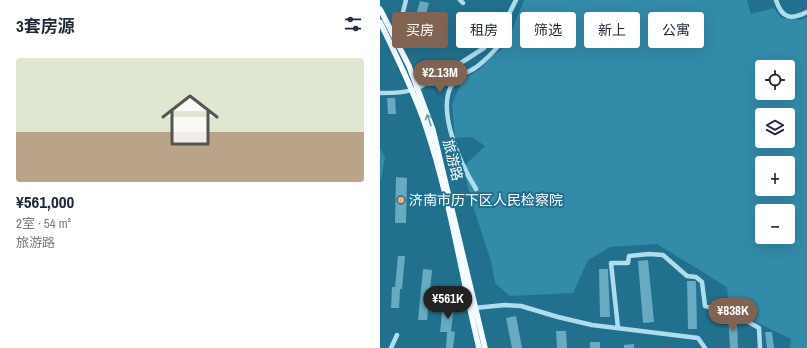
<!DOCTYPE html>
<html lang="zh">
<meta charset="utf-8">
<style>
:root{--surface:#fff;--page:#f2f2f3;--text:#1f2937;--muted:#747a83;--accent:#816351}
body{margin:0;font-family:"Archivo Narrow","Noto Sans SC",sans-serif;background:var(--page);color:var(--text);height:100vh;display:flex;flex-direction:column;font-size:15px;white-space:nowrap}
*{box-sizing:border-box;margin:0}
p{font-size:13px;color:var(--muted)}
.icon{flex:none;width:22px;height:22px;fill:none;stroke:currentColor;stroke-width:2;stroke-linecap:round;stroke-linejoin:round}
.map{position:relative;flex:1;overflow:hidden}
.details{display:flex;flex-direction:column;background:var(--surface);width:380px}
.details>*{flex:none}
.hud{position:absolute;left:12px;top:12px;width:355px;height:36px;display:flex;gap:8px}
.controls{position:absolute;left:375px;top:60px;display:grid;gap:8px}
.controls a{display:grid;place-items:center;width:40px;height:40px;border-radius:4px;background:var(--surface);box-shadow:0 4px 16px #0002;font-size:20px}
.price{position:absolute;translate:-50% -34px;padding:0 9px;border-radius:14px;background:var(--accent);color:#fff;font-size:13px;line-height:26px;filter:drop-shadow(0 1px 2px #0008)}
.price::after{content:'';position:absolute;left:50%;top:24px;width:12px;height:9px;margin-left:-6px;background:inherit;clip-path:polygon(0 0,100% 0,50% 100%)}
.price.on{background:#222;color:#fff}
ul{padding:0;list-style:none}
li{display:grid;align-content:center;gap:8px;height:212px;padding:0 16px}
li span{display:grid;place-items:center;height:124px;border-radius:4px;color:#555}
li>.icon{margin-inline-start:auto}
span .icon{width:72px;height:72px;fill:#fffc;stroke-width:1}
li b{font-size:17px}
h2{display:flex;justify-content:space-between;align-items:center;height:48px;padding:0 16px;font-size:17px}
.pill{padding:0 14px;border-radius:4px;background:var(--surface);box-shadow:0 4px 16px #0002;font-size:14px;line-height:36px}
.pill.on{background:var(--accent);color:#fff}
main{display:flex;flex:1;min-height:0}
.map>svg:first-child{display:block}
.green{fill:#328ba9;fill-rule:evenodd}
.building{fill:#67aac1}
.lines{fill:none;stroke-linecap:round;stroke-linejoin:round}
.minor{stroke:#b0ddec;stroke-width:4.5}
.major{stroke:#f5fcff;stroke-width:5.5}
.oneway{stroke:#6ba2b6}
.poi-dot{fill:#f9a971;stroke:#21718e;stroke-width:1.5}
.labels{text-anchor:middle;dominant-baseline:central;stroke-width:4;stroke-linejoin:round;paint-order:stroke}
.street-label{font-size:14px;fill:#fff;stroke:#21718e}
.poi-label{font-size:14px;fill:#fff;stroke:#21718e;text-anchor:start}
</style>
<main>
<section class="details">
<h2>3套房源<svg class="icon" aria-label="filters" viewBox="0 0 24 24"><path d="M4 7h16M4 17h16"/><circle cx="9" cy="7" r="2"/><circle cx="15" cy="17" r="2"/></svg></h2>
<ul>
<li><span style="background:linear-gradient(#dfe7d0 60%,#b9a48a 0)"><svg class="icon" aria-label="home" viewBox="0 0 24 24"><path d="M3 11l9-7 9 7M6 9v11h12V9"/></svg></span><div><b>¥561,000</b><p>2室 · 54 m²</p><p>旅游路</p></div></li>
</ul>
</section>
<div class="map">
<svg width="427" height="348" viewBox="0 0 427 348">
<rect width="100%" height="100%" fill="#21718e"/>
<path class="green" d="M144 0H367L371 14 394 8 401 18 422 20 427 17V348H410L411 339 349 309 347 287 277 244 230 247 208 260 193 293 130 296 115 283 111 261 92 203 83 167 105 146 92 137 75 138 72 104 83 79 99 70 112 56 126 46ZM382 67H408V93H382ZM382 115H408V141H382ZM382 163H408V189H382ZM382 211H408V237H382Z
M0 148 5 157 2 175 0 181Z"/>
<path class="building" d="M40 1 49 3 43 24 34 22Z
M7 98H15L16 114H8Z
M16 177 27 178 26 223H15Z
M18 256H25L22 289H20L19 308H11L12 287H15Z
M268 260 274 322 263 323 258 261Z
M43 269 52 270 47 320H38Z
M219 269H228L230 317H220Z
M307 281H315L316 282 317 329H308Z
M64 296 75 297 71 331 75 332 73 348H66L67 332H60Z
M136 316 142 348H132L126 318Z
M348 316 357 319 358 348H350Z
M176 331H186L187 348H177Z
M385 332H392L394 348H387Z
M210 342H220V348H210Z
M254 344V348H244V345Z"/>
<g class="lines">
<path class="minor" d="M80 0 83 3
M396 0C402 19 411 20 427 12
M11 31 20 24 26 0
M0 93C13 93 26 93 38 88L76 66 104 48 129 14 136 0
M96 189C81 165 55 109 73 83 78 75 87 73 95 68 105 61 123 43 128 32 130 26 130 20 129 14
M94 308 125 305 141 306 178 317 212 325 318 338 325 348
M238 328 231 263H248L249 256 269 254 283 255 307 276 316 277 322 282 325 306 333 308 346 309 379 328 380 348
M11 348 17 335"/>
<path class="major" d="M0 9 29 66 53 130 105 348
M0 22C16 55 33 89 45 124 70 197 81 274 99 348"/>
</g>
<defs><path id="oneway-shaft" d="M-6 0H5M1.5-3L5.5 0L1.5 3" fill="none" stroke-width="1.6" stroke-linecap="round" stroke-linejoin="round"/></defs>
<use class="oneway" href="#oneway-shaft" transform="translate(49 120) rotate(-110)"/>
<circle class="poi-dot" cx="21" cy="200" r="4"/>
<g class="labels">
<g class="street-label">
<text transform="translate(73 160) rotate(76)">旅游路</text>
</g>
<g class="poi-label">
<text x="29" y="200">济南市历下区人民检察院</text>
</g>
</g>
</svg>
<div class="controls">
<a><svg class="icon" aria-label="locate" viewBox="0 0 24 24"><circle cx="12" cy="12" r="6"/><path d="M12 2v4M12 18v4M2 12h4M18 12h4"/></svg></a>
<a><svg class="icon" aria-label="layers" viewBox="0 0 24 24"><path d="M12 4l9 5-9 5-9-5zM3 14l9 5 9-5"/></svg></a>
<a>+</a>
<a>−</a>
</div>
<b class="price" style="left:60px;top:94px">¥2.13M</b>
<b class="price on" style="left:68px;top:320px">¥561K</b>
<b class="price" style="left:353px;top:332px">¥838K</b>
<div class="hud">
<a class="pill on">买房</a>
<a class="pill">租房</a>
<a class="pill">筛选</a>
<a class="pill">新上</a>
<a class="pill">公寓</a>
</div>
</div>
</main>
